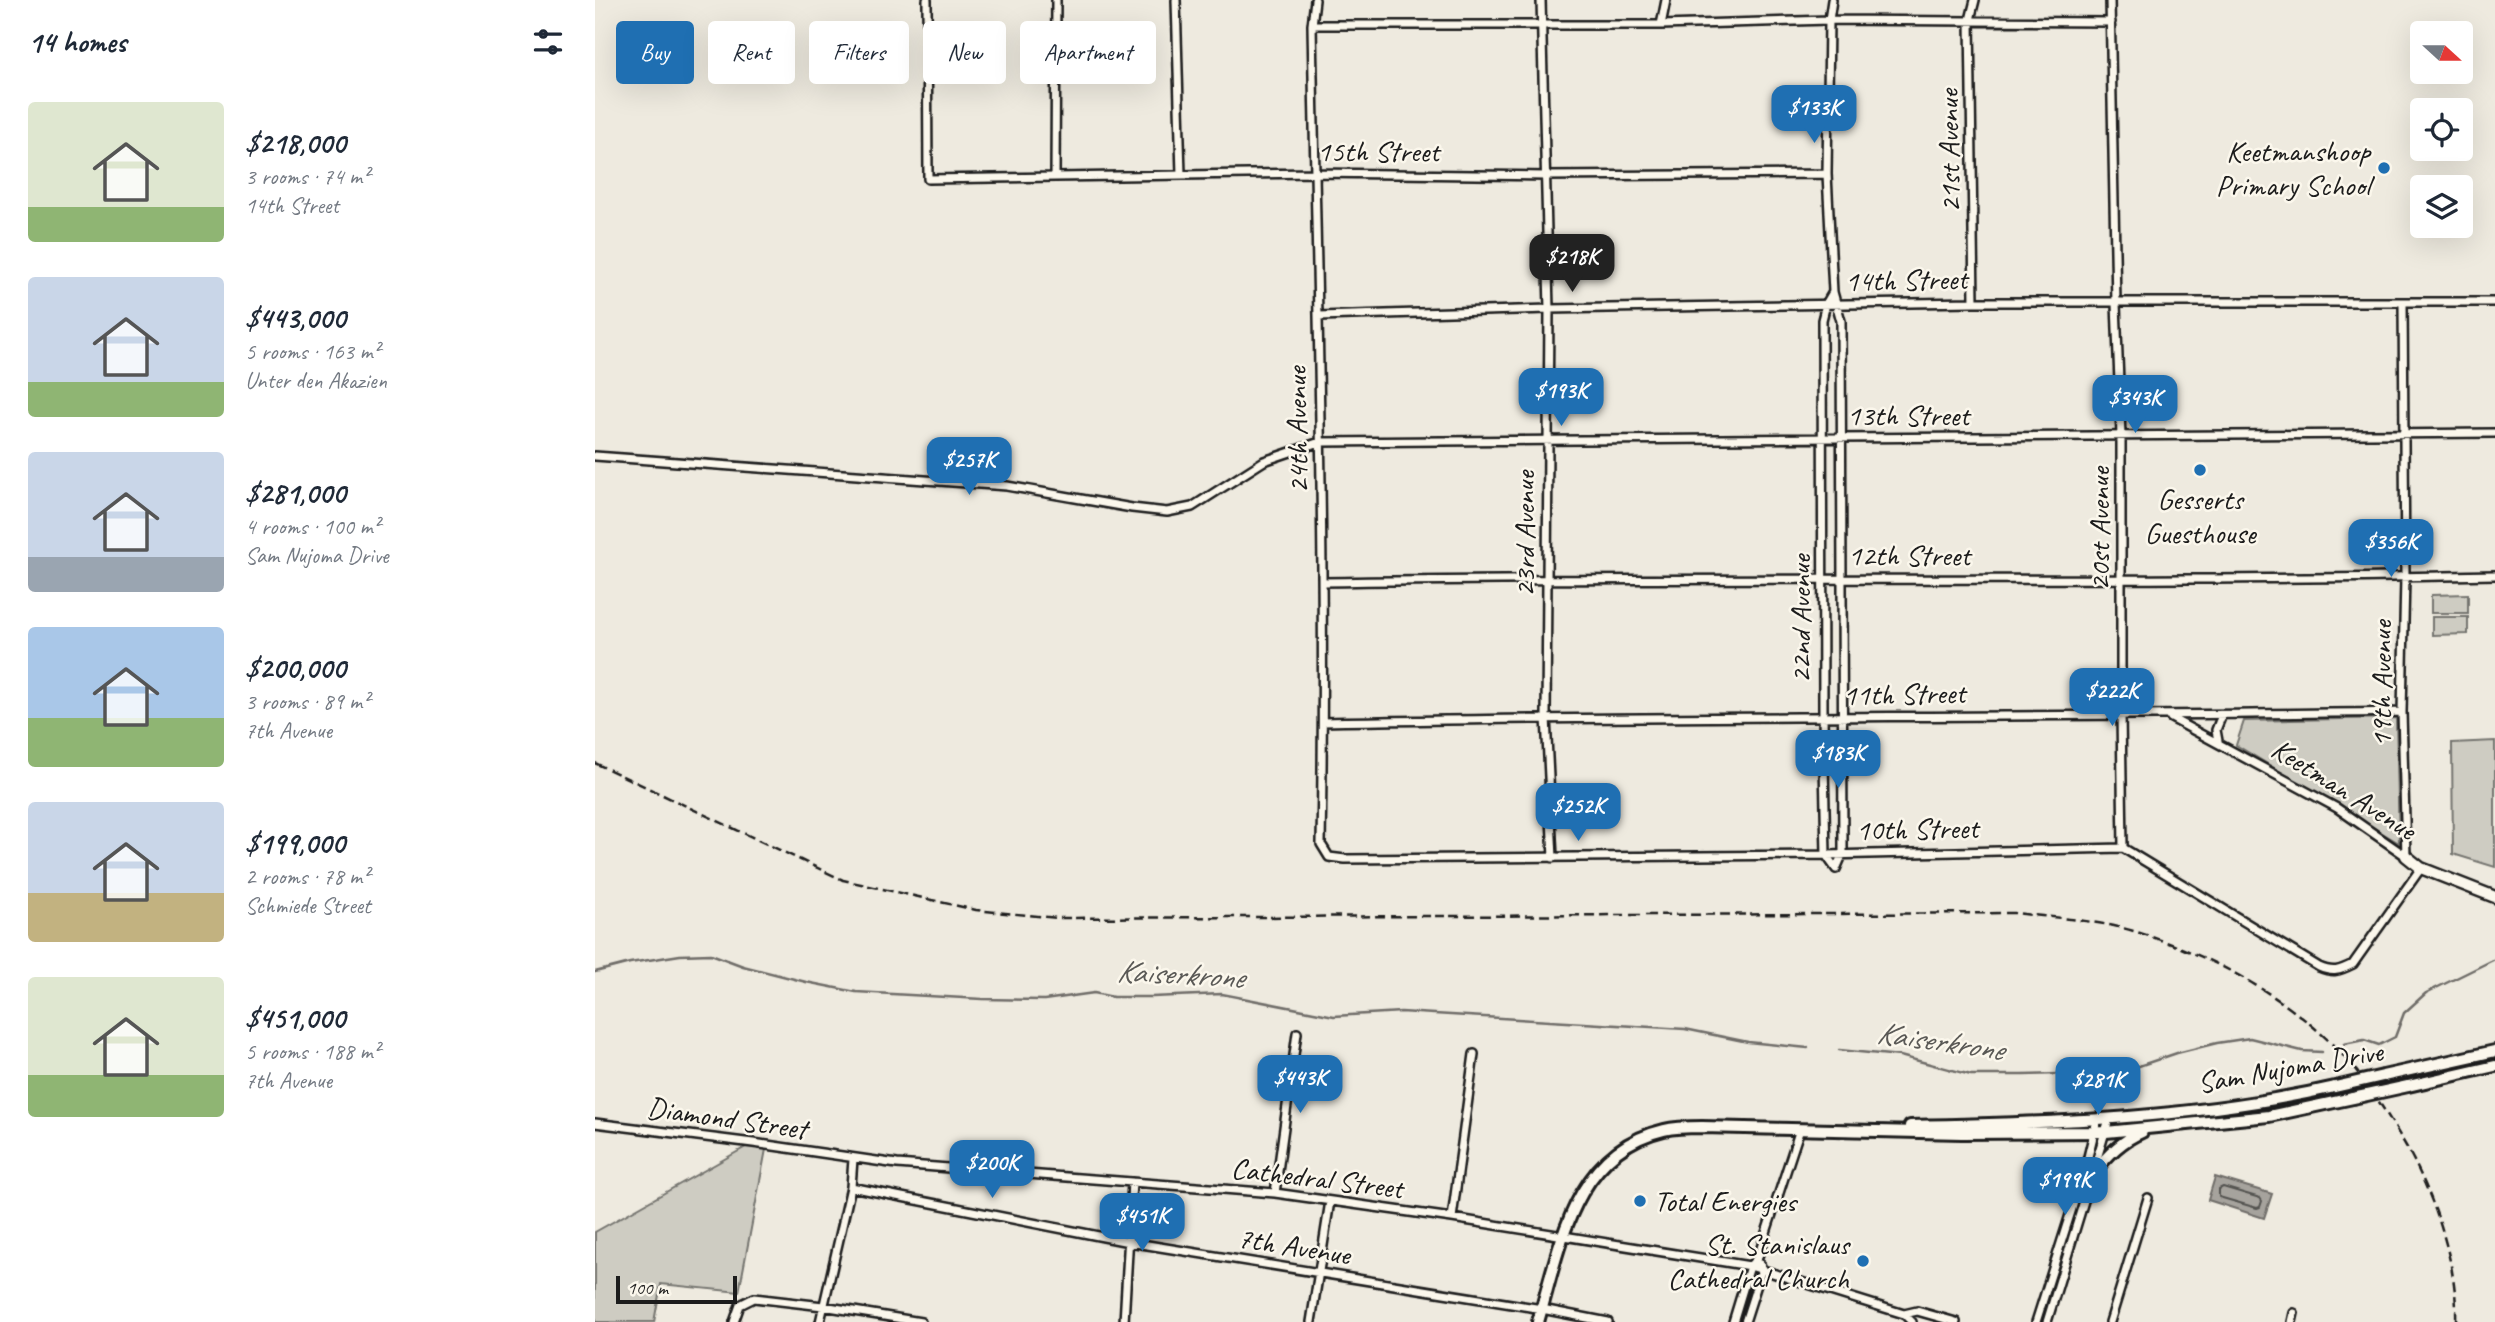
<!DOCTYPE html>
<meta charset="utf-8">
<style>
:root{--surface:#fff;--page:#f6f6f7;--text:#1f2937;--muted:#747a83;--accent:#1f6fb2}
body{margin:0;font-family:Caveat,sans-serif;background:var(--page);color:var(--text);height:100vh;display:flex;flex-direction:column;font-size:26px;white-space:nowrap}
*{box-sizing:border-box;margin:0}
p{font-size:23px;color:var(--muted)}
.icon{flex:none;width:38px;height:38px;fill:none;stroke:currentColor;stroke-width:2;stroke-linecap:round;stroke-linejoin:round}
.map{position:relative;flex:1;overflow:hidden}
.details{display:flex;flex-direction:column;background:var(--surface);width:595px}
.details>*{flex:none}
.guide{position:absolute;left:21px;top:21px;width:665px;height:63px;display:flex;gap:14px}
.needle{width:46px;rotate:111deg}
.tools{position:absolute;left:1815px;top:21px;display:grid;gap:14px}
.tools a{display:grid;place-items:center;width:63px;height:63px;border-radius:7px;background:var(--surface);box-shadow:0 7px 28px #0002;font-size:35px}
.scale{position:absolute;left:21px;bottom:18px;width:121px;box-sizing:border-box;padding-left:7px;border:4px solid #1c1c1c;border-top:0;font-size:19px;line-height:24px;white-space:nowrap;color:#1c1c1c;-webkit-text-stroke:5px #fbf7ec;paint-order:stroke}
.price{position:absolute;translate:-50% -60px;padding:0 16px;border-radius:14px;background:var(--accent);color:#fff;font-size:23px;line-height:46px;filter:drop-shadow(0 2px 4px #0008)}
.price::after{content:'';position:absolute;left:50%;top:42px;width:21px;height:16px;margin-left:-10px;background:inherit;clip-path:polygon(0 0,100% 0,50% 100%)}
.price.current{background:#222;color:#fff}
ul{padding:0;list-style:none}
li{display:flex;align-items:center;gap:21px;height:175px;padding:0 28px}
li span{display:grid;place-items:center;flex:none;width:196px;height:140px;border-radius:7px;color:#555}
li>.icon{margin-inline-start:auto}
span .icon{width:84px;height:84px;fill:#fffc;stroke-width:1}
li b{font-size:30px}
h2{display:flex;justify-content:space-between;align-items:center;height:84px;padding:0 28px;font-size:30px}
.tag{padding:0 24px;border-radius:7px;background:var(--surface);box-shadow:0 7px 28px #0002;font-size:24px;line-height:63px}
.tag.current{background:var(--accent);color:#fff}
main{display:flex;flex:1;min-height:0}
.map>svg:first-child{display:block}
.green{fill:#ceccc2;stroke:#75746f;stroke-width:2}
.water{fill:#a6a39d;stroke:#6f6d69;stroke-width:2}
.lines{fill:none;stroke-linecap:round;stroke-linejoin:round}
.shore{stroke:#535250;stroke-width:2}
.stream{stroke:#6f6d69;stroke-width:2.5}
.minor-casing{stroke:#1c1c1c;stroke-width:12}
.tertiary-casing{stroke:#1c1c1c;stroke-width:15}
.secondary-casing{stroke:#1c1c1c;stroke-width:16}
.minor{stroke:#fbf7ec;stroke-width:7}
.tertiary{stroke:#fbf7ec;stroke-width:10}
.secondary{stroke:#fbf7ec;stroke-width:10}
.rail{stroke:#1c1c1c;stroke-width:2.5;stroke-dasharray:10 5;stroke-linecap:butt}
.secondary-bridge-casing{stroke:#1c1c1c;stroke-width:16;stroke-linecap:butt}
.secondary-bridge{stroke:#fbf7ec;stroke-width:10}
.poi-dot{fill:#1f6fb2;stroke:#fbf7ec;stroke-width:2.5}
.labels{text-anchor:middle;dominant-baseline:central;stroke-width:5;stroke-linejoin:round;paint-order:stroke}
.street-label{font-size:30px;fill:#1c1c1c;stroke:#fbf7ec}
.poi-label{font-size:30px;fill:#1c1c1c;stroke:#fbf7ec;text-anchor:end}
.water-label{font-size:32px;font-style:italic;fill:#5a5956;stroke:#fbf7ec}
</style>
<main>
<section class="details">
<h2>14 homes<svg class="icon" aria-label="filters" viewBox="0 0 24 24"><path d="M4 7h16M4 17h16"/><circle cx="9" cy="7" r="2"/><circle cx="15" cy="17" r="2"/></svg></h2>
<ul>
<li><span style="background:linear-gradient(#dfe7d0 75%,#8fb573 0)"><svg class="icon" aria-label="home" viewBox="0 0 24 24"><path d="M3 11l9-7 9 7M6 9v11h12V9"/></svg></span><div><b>$218,000</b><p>3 rooms · 74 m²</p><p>14th Street</p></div></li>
<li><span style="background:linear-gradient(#c9d6e8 75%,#8fb573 0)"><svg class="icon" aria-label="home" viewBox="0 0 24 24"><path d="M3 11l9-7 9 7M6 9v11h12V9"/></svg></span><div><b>$443,000</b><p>5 rooms · 163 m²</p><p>Unter den Akazien</p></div></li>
<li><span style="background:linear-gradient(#c9d6e8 75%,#9aa5b1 0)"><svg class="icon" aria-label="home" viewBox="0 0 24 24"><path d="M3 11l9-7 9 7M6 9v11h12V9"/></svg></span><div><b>$281,000</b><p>4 rooms · 100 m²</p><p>Sam Nujoma Drive</p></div></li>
<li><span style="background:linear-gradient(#a9c7e8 65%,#8fb573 0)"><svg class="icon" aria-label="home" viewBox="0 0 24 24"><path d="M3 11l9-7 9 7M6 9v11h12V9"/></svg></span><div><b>$200,000</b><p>3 rooms · 89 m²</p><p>7th Avenue</p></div></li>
<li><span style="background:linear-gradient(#c9d6e8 65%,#c2b280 0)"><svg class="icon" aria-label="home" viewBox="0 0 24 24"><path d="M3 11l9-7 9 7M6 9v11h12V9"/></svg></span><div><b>$199,000</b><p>2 rooms · 78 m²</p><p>Schmiede Street</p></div></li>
<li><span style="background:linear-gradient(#dfe7d0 70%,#8fb573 0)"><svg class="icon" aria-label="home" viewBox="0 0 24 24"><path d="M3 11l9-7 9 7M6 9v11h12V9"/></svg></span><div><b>$451,000</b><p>5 rooms · 188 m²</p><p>7th Avenue</p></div></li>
</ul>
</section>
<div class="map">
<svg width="1900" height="1322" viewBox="0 0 1900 1322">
<rect width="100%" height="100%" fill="#eeeadf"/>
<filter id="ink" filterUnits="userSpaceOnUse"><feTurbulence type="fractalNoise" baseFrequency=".0143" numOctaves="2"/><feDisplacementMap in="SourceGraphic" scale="14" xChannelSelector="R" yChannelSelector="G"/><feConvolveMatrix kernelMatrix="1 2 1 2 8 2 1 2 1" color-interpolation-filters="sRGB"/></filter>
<g filter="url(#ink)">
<path class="green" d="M1873 594V613H1836V595Z
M1837 617H1873V634L1837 635Z
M1801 718 1804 843 1641 745 1649 721Z
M1900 741V867L1858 854 1857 743Z
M158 1143 172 1144 144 1292 66 1284 59 1322H0V1232Z"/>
<path class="water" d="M1620 1177 1677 1194 1669 1218 1613 1200Z"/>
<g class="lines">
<path class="shore" d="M1628 1187 1665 1198 1667 1201 1665 1207 1662 1208 1624 1197V1189Z"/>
<path class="stream" d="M0 972 35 963 85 955 116 954 148 966 211 982 261 992 387 999 449 1000 499 993 518 997H557L627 994 739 1016 806 1012 1090 1029 1153 1042 1213 1048
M1749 1044 1769 1040 1784 1045 1800 1037 1809 1013 1831 993 1900 959
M1244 1050 1305 1056 1376 1075H1428L1499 1073 1535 1069 1582 1053 1622 1043 1655 1038 1707 1051 1727 1052"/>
<g class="minor-casing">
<path id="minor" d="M332 0 333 179 720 173 950 176 1232 174
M581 0 586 175
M720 0 717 25C722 298 731 571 726 844L734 857 750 859 1231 855 1528 848 1724 967C1738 973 1744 971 1758 964L1826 868
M946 0 954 309 951 717 958 858
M1237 0 1234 20 1232 174 1238 292 1246 321 1248 853 1241 869 1231 855 1228 718 1227 320 1231 304 1238 292
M1515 0 1521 303 1526 436V714L1528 848
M717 25H1066L1234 20 1516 22
M1066 25 1071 0
M460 177 461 0
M1379 302 1375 20 1380 0
M1808 302 1810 577 1807 712 1811 856
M724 316 954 309 1379 302H1900
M0 456 412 486 537 508 572 512 597 507 669 461 725 442 1900 433
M727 582C1118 575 1509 584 1900 575
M1576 718 1742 808 1811 856
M728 722C1088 715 1447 718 1807 712
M1623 741 1621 730 1627 715
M0 1123 158 1143 302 1164 680 1193 857 1218 1155 1266 1309 1314 1317 1322
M256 1187 534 1242 947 1309 1013 1322
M680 1193 702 1033
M857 1218 879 1054
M1309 1314 1322 1311 1361 1322
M139 1322 145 1305 159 1298 228 1306 326 1322
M225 1322 256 1187 258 1159
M529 1322 537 1182
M716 1322 735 1201
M1138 1322 1155 1266 1163 1257 1205 1129
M1150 1322 1167 1269 1165 1264
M1441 1322 1492 1161 1502 1120
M1452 1322 1514 1119
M1515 1322 1553 1198
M1697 1322 1699 1313"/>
</g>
<g class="tertiary-casing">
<path id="tertiary" d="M1811 856 1826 868 1900 897"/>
</g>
<g class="secondary-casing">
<path id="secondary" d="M1788 1076 1900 1051
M1813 1086 1900 1066
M1315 1126C1457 1123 1600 1119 1740 1087
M1499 1173C1512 1155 1526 1141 1547 1132
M943 1322C965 1246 979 1151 1069 1130 1081 1127 1095 1127 1107 1127L1367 1133 1511 1132 1674 1116 1758 1098"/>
</g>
<use href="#minor" class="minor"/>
<use href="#tertiary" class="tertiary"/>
<use href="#secondary" class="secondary"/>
<path class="rail" d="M0 763 248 880 381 910 462 918 1420 913C1461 918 1505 920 1545 933 1617 956 1691 996 1744 1051 1770 1078 1792 1113 1811 1146 1839 1196 1863 1264 1861 1322"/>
<g class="secondary-bridge-casing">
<path id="secondary-bridge" d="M1740 1087 1788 1076
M1758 1098 1813 1086"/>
</g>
<use href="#secondary-bridge" class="secondary-bridge"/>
</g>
</g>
<g class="poi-dot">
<circle cx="1789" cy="168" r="7"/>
<circle cx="1605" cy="470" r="7"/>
<circle cx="1045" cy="1201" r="7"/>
<circle cx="1268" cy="1261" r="7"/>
</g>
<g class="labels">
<g class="street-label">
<text x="783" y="151">15th Street</text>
<text transform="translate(1354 151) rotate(-91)">21st Avenue</text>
<text transform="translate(1311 280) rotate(-1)">14th Street</text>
<text x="1313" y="415">13th Street</text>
<text transform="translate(702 430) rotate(-91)">24th Avenue</text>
<text transform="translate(1504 529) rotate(-90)">20st Avenue</text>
<text transform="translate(929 534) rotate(-90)">23rd Avenue</text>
<text x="1314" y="555">12th Street</text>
<text transform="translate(1205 619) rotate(-90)">22nd Avenue</text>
<text transform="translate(1786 684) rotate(-90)">19th Avenue</text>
<text transform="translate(1309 694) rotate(-1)">11th Street</text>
<text transform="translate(1749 789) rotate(32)">Keetman Avenue</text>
<text transform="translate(1322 829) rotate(-1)">10th Street</text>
<text transform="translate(1695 1067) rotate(-10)">Sam Nujoma Drive</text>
<text transform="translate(132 1118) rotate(8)">Diamond Street</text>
<text transform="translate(722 1178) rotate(7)">Cathedral Street</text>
<text transform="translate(699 1246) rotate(9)">7th Avenue</text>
</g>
<g class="poi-label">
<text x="1775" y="151">Keetmanshoop<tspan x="1775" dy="34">Primary School</tspan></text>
<text x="1605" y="499" text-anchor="middle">Gesserts<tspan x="1605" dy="34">Guesthouse</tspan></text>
<text x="1059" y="1201" text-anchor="start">Total Energies</text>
<text x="1254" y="1244">St. Stanislaus<tspan x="1254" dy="34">Cathedral Church</tspan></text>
</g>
<g class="water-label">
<text transform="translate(585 974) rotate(3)">Kaiserkrone</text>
<text transform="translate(1345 1041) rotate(8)">Kaiserkrone</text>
</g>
</g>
</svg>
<div class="tools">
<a><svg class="needle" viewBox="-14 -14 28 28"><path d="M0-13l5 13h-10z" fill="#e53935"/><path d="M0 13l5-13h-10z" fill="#747a83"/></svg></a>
<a><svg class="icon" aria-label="locate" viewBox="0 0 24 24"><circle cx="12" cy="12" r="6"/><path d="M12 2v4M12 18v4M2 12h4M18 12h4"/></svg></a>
<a><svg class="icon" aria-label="layers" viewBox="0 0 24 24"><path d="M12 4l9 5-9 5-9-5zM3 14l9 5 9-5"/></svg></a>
</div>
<div class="scale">100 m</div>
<b class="price" style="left:1219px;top:145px">$133K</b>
<b class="price current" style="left:977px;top:294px">$218K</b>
<b class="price" style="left:966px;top:428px">$193K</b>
<b class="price" style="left:1540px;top:435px">$343K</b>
<b class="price" style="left:374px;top:497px">$257K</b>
<b class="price" style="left:1796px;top:579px">$356K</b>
<b class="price" style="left:1517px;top:728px">$222K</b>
<b class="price" style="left:1243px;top:790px">$183K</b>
<b class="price" style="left:983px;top:843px">$252K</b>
<b class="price" style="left:705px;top:1115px">$443K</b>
<b class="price" style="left:1503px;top:1117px">$281K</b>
<b class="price" style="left:397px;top:1200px">$200K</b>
<b class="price" style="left:1470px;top:1217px">$199K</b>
<b class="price" style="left:547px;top:1253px">$451K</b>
<div class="guide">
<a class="tag current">Buy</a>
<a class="tag">Rent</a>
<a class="tag">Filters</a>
<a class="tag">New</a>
<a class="tag">Apartment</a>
</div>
</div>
</main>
